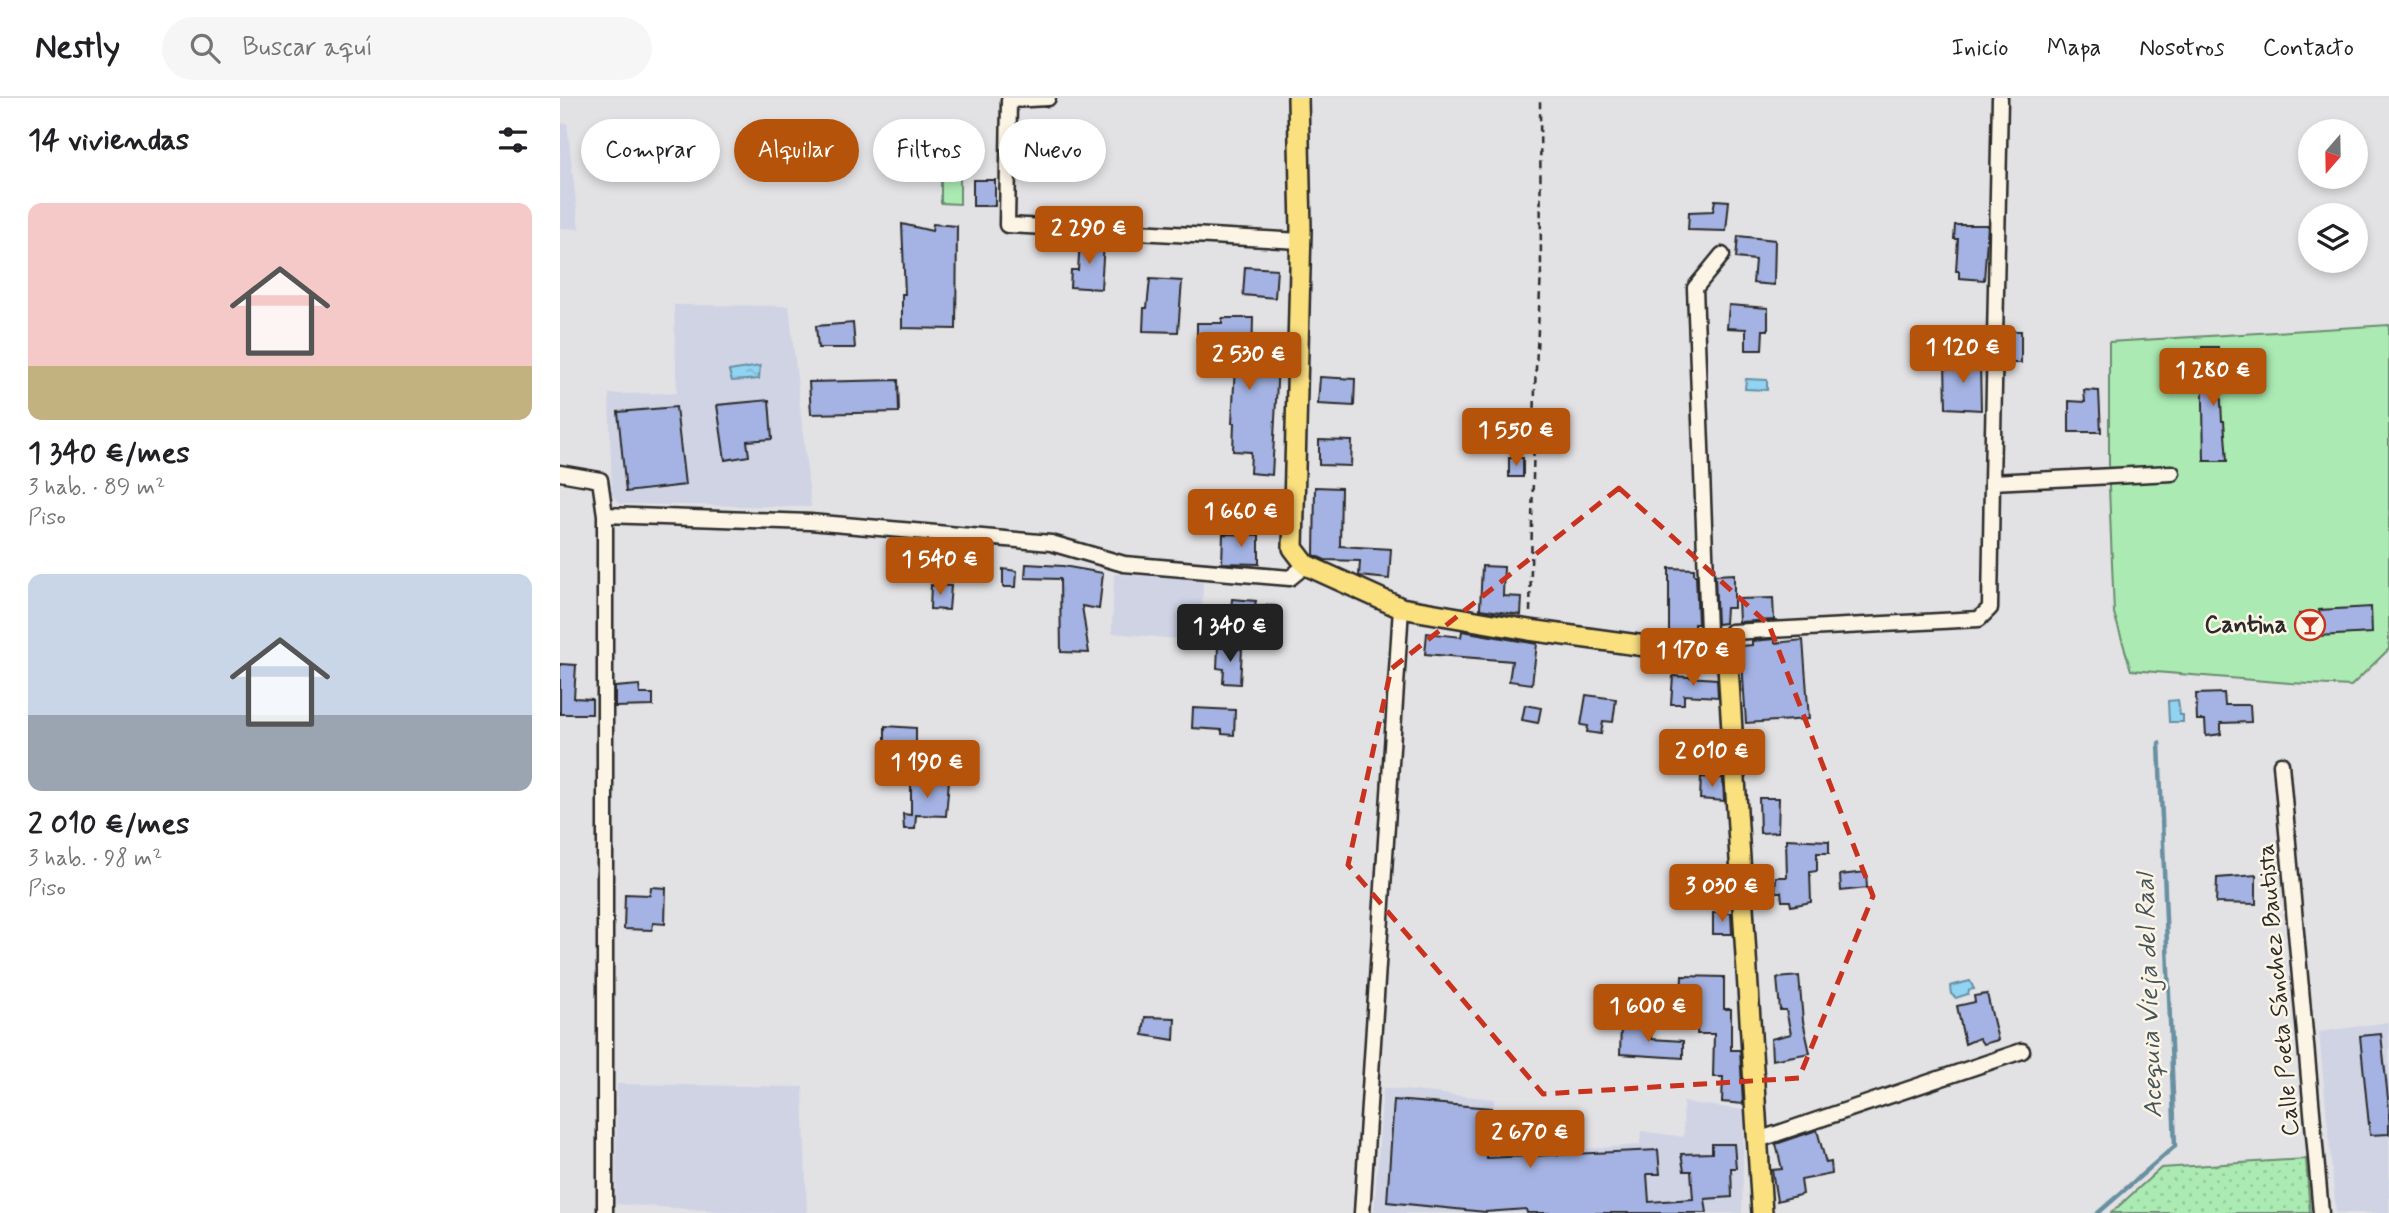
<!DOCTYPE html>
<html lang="es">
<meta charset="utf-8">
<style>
:root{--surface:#fff;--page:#f6f6f6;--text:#202124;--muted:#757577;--line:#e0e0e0;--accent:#b45309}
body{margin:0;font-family:Mynerve,sans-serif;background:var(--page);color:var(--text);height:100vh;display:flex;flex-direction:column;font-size:26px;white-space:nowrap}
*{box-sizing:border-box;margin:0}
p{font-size:23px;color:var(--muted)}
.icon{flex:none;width:38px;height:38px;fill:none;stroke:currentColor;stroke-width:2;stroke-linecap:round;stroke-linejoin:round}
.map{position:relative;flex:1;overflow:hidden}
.details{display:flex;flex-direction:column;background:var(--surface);width:560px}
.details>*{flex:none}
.top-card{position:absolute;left:21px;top:21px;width:665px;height:63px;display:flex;gap:14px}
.needle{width:46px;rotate:200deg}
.buttons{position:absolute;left:1738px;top:21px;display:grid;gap:14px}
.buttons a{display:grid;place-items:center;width:70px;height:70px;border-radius:50%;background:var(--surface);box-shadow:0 4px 10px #0003;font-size:35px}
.price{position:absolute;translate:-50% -60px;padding:0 16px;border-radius:7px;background:var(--accent);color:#fff;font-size:23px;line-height:46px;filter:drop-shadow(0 2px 4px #0008)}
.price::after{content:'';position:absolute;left:50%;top:42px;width:21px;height:16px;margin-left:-10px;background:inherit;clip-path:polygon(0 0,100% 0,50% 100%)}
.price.active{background:#222;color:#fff}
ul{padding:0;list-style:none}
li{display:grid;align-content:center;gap:14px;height:371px;padding:0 28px}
li span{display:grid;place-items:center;height:217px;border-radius:14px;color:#555}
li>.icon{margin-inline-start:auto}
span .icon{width:126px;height:126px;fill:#fffc;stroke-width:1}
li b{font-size:30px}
h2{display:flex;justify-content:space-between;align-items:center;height:84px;padding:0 28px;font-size:30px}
.chip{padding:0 24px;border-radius:32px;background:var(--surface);box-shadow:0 4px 10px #0003;font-size:24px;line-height:63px}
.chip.active{background:var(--accent);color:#fff}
header{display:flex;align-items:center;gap:42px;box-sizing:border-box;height:98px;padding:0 35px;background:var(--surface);border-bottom:2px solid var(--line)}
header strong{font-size:33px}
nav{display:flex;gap:38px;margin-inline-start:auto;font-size:24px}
.search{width:490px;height:63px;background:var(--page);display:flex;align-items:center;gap:18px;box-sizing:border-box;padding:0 24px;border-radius:38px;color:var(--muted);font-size:26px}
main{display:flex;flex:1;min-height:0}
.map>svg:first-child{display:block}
.built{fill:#cfd3e4}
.green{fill:#abebb3;stroke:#6b8b6f;stroke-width:2}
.park{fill:url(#park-dots);stroke:#6b8b6f;stroke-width:2}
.water{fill:url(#water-ripples);stroke:#6890a2;stroke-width:2}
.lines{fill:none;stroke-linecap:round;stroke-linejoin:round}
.stream{stroke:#6890a2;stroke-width:4.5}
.building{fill:#a4b3e3;stroke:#2b2b2b;stroke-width:2}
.minor-casing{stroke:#2b2b2b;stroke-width:19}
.major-casing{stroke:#2b2b2b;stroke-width:24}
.path{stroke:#2b2b2b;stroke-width:2.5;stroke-dasharray:7 5;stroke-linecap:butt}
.minor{stroke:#fcf5e5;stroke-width:14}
.major{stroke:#fbe080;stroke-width:19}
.marked{fill:none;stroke:#c8321e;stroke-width:5;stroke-dasharray:14 9;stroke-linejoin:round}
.labels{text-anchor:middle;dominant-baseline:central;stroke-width:5;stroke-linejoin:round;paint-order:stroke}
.poi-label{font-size:24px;font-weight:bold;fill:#2b2b2b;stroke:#fcf5e5;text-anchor:end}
.street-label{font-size:24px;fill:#2b2b2b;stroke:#fcf5e5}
.water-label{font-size:26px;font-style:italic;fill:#44555d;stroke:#fcf5e5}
</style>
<header>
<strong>Nestly</strong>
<div class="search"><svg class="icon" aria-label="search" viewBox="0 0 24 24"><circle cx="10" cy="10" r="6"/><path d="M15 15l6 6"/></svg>Buscar aquí</div>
<nav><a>Inicio</a><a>Mapa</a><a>Nosotros</a><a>Contacto</a></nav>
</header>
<main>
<section class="details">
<h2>14 viviendas<svg class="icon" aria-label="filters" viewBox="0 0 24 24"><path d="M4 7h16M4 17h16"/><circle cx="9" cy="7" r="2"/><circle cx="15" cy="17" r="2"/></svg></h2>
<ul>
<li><span style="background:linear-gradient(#f6c9c9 75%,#c2b280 0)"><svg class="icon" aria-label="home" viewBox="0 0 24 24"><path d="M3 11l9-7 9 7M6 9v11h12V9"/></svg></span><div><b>1 340 €/mes</b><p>3 hab. · 89 m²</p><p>Piso</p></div></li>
<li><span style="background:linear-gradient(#c9d6e8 65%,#9aa5b1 0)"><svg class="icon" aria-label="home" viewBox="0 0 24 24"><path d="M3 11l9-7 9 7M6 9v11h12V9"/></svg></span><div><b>2 010 €/mes</b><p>3 hab. · 98 m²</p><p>Piso</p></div></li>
</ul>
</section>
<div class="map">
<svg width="1829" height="1115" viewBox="0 0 1829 1115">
<defs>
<pattern id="park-dots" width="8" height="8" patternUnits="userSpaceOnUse" patternTransform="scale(1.75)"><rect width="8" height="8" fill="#abebb3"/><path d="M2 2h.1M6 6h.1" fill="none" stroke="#93ca9a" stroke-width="1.8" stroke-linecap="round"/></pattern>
<pattern id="water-ripples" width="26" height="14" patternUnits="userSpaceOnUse" patternTransform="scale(1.75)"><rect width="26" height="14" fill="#91d3f2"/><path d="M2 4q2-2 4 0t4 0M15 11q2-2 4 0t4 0" fill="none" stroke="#7db5d0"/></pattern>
</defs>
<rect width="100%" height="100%" fill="#e2e1e4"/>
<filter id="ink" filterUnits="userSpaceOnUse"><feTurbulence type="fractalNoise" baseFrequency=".0143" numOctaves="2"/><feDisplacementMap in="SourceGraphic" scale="14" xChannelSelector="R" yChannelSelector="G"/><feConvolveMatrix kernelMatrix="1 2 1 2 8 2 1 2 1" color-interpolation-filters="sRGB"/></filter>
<g filter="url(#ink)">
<path class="built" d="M7 25 19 131 0 130V26Z
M114 207 229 208 251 409 60 406 52 397 49 296 117 295Z
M554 476 643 482 641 543 552 535Z
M1829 924V1115H1776L1759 934Z
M57 986 243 989 247 1115H189L56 1106Z
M823 990 934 1001 929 1058 1080 1047 1081 1033 1124 1039 1123 1004 1184 1012 1182 1115H814Z"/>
<path class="green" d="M381 79 400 80V106L381 105Z
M1829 227V551L1791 588 1730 585 1571 572 1554 515 1549 389V244Z"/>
<path class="park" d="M1746 1061 1750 1115H1551L1601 1070Z"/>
<path class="water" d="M200 268 199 281 172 283 169 273Z
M1186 281 1207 282V292L1185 291Z
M1618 602 1620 617H1623V624H1609L1608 603Z
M1410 883 1414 891 1409 892 1408 896 1396 900 1391 896 1390 888Z"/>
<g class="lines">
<path class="stream" d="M1538 1115 1615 1048 1599 645"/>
</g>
<path class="building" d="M413 82H435V108H413Z
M1155 102 1169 103 1166 133 1128 132 1129 114 1153 113Z
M342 126 372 133 373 126 397 128 396 231 342 230V196H345Z
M1395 127H1428L1424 182 1399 180V173H1396L1398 141H1394Z
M1178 138 1215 142 1214 187 1193 185 1195 162 1176 160Z
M520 143 544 145 541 191 510 189 511 172H518Z
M685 169 717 171 715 200 683 197Z
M590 181 622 183 618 234 583 233 584 210H587Z
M1169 207 1208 210V232H1203L1202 252H1186V231L1167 230Z
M662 220H693L692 264 718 266 712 377 690 375 691 354 673 353 674 325H672L676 249H662V243H637V225H662Z
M293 225 295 250H258L256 228Z
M1445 233H1461V265H1444Z
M1642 249H1658L1662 323H1664L1667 363H1644Z
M1385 263H1420L1421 312 1386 310Z
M760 279 795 281 794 308 758 306Z
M338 282 339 314 251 316 249 284Z
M1524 292 1539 293 1541 334H1509V303L1525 304Z
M209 302 212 341 187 343 189 358 165 362 157 307Z
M116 309 125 387 66 394 58 314Z
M759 342 792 343 791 368 759 367Z
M949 360H963V379H949Z
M755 389 781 390 780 448 831 451 829 481 799 478 800 463 765 462 754 457Z
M663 436 699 437V466L662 465Z
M466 466 503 468 543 475 539 511 522 508 529 555 501 554 500 481 465 480Z
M922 468 944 469 943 498 962 499 961 517 920 511Z
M1109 470 1134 471V477H1136L1138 526H1134V537L1109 538Z
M443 471 457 473 456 489H443Z
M1174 476V510H1166L1165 525 1157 526 1155 477Z
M371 487 391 488 389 512 370 511Z
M1213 500 1214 522 1179 524 1178 501Z
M672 501 696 503 695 507 716 508 715 530 670 527Z
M1811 509 1812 535 1740 539 1739 516H1760L1759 512Z
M902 533 977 546 972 586 949 583 952 563 865 556 867 535 901 539Z
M1215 541V545L1243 542 1249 621 1186 625 1181 548 1192 547V543Z
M658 549 682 551 680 586 663 585 664 571 657 570Z
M0 566 16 567 14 600 32 601V616H0Z
M1113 578 1157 581 1158 599 1124 597V606H1111Z
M79 587 80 596H93V608L55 609V589Z
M1664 595 1665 607H1690L1691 624 1661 625V636L1646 638 1645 622H1637L1636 596Z
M1026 597 1056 601 1053 624 1043 623 1041 636 1027 634 1028 628 1021 627Z
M965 607 981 610 978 625 962 622Z
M633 610 675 612 674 637 662 636V632L632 630Z
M325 628 356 630V658L325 659Z
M1141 679 1163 680 1164 703 1140 701Z
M351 681 389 682 386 718 356 717 355 731H344L343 716 351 717Z
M1199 700H1219L1218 734 1200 735Z
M1226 741 1269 743V755H1257V773L1250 774 1251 804 1231 808 1230 803H1222L1221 794H1215L1216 779H1227Z
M1306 774 1307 790 1281 793 1280 777Z
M1696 777V806L1656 805 1657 780Z
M91 789 106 790 105 826 93 825 92 832 64 831 65 796 90 797Z
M1153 815H1171L1172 836H1153Z
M1122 878 1164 879V911H1171V952H1180L1183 1006 1162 1004 1163 979H1153L1154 936H1137L1138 902H1121Z
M1239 878 1243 923 1250 955 1212 962 1211 941 1231 936 1226 912H1220L1217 880Z
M1427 896 1438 942 1423 946 1419 940 1405 946 1397 908 1415 904 1414 898Z
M585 919 615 920 614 942 583 937Z
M1061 927 1092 930 1091 941 1123 943V960L1060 956Z
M1821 936 1829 1010V1036L1810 1037 1800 938Z
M834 1002 931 1010 926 1060 1098 1052 1100 1076H1087L1089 1104 1133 1101 1131 1073H1124L1121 1056 1152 1055V1046H1174L1176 1070H1171L1172 1099 1145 1101 1147 1115H967L966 1111 925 1114 827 1104Z
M1257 1032 1266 1065 1271 1064 1272 1076 1241 1082 1243 1096 1217 1103 1212 1072 1222 1071 1216 1046Z"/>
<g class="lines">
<g class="minor-casing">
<path id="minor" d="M488 0 449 2 447 127 741 143
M1162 157 1135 190 1148 533 1158 558 1171 534 1419 521 1430 510 1432 384 1612 375
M0 375 40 382 45 417 250 424 491 445 564 466 730 480 746 467
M1432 384 1440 0
M1721 666 1761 1115
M1198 1042 1462 953
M45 1115V417
M802 1115 841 510"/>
</g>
<g class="major-casing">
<path id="major" d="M738 0 741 131 733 450 746 467 841 510 969 532 1158 558 1168 568 1202 1115"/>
</g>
<path class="path" d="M970 514 975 290 981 173 980 0"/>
<use href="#minor" class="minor"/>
<use href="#major" class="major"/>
</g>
</g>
<path class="marked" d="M1059 390 1209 527 1313 798 1239 980 983 996 788 767 831 571Z"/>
<defs>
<g id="bar-ring" transform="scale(1.575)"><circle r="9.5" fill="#fcf5e5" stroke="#c8321e" stroke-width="1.5"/><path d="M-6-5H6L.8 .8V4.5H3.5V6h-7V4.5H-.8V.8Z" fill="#c8321e"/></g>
</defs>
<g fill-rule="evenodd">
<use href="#bar-ring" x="1750" y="527"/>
</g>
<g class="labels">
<g class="poi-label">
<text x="1727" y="527">Cantina</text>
</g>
<g class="street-label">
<text transform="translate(1719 892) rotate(-95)">Calle Poeta Sánchez Bautista</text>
</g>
<g class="water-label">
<text transform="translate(1590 898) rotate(-92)">Acequia Vieja del Raal</text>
</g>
</g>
</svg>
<div class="buttons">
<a><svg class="needle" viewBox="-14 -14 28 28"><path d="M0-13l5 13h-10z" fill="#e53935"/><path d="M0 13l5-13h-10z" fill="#757577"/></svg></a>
<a><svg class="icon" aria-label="layers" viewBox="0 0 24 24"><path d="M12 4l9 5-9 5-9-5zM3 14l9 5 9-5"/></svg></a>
</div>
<b class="price" style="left:529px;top:168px">2 290 €</b>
<b class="price" style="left:1403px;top:287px">1 120 €</b>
<b class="price" style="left:689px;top:294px">2 530 €</b>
<b class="price" style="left:1653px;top:310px">1 280 €</b>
<b class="price" style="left:956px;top:370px">1 550 €</b>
<b class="price" style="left:681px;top:451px">1 660 €</b>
<b class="price" style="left:380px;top:499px">1 540 €</b>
<b class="price active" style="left:670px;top:566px">1 340 €</b>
<b class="price" style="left:1133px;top:590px">1 170 €</b>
<b class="price" style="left:1152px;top:691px">2 010 €</b>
<b class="price" style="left:367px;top:702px">1 190 €</b>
<b class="price" style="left:1162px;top:826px">3 030 €</b>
<b class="price" style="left:1088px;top:946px">1 600 €</b>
<b class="price" style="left:970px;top:1072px">2 670 €</b>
<div class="top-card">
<a class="chip">Comprar</a>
<a class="chip active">Alquilar</a>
<a class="chip">Filtros</a>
<a class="chip">Nuevo</a>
</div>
</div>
</main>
